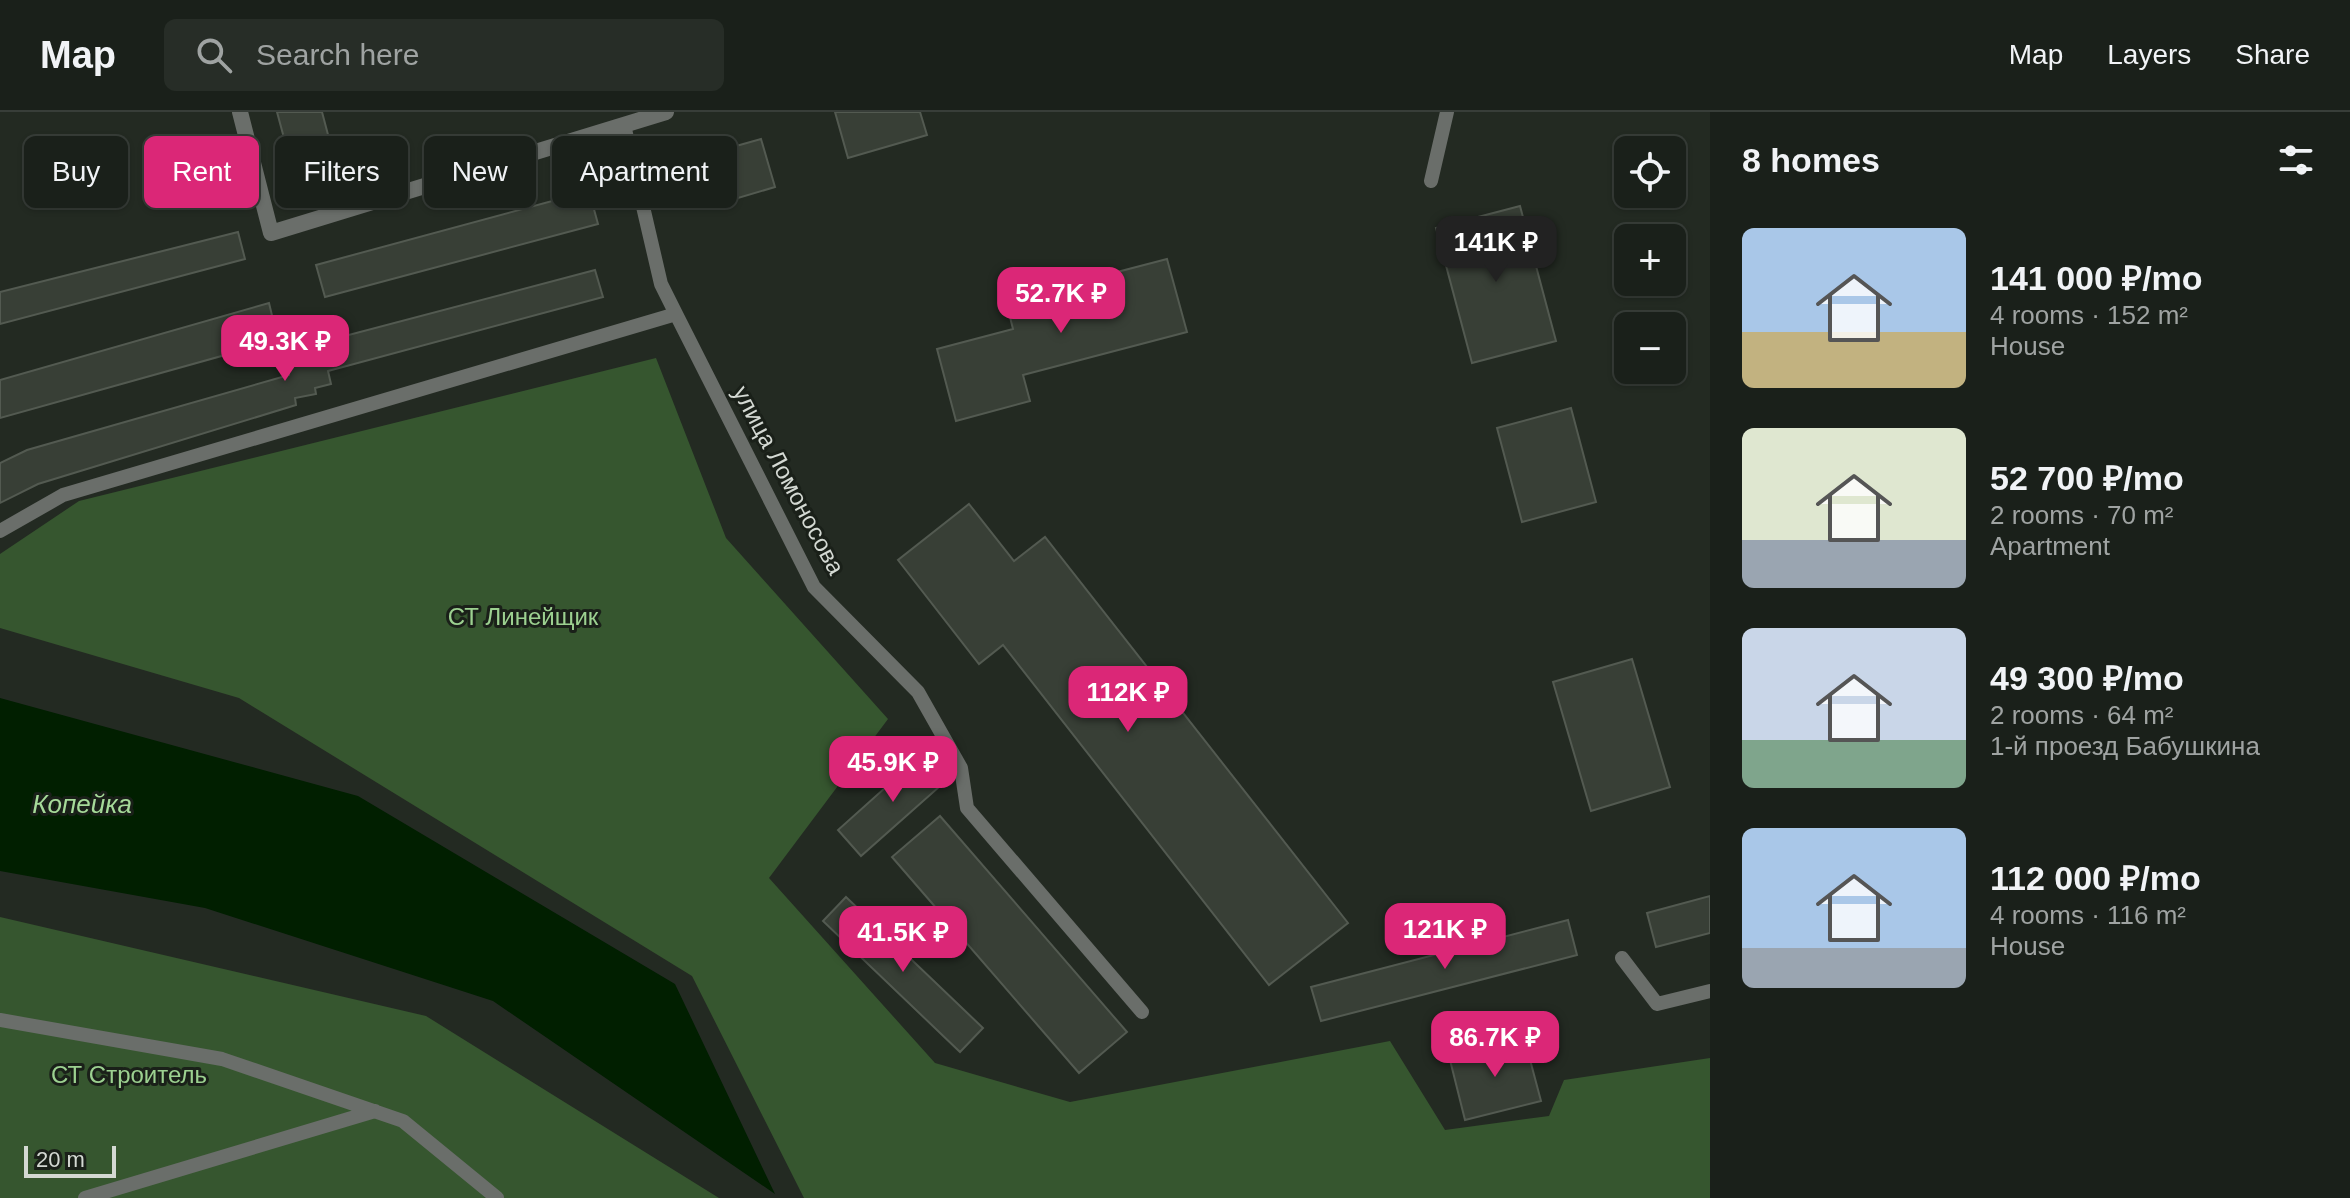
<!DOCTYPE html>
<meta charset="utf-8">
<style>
:root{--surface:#1a201a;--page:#272d27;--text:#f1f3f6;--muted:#9fa3a2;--line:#383e39;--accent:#db2777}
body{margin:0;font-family:Arial,sans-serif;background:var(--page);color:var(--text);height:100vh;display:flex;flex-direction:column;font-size:30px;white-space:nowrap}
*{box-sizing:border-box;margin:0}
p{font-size:26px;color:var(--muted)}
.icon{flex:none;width:44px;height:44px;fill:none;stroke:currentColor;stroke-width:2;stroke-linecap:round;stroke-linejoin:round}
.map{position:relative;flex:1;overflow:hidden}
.side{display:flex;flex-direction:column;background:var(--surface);width:640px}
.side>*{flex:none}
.banner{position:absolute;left:24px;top:24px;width:760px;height:72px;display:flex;gap:16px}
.tools{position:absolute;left:1614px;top:24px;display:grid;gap:16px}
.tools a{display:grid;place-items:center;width:72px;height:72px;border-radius:12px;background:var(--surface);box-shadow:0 2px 6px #0004,0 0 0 2px var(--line);font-size:40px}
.scale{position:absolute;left:24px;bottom:20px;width:92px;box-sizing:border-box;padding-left:8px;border:4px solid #d4d9d3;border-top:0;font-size:22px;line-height:28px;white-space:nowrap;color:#d4d9d3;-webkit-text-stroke:6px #1a2019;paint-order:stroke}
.price{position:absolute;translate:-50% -68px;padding:0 18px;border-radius:16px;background:var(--accent);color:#fff;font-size:26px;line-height:52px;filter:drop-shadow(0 2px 4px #0008)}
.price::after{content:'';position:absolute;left:50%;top:48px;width:24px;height:18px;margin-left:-12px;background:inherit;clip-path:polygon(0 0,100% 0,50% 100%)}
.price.selected{background:#222;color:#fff}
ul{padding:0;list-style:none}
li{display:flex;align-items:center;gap:24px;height:200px;padding:0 32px}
li span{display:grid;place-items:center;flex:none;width:224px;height:160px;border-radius:12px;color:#555}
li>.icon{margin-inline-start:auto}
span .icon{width:96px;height:96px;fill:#fffc;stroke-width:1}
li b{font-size:34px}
h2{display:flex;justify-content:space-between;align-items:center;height:96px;padding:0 32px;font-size:34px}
.tag{padding:0 28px;border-radius:12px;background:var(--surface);box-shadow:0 2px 6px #0004,0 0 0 2px var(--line);font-size:28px;line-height:72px}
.tag.selected{background:var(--accent);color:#fff}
header{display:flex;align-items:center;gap:48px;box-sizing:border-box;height:112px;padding:0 40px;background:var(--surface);border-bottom:2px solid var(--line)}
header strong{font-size:38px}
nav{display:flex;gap:44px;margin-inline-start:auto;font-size:28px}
.search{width:560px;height:72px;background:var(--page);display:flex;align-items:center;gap:20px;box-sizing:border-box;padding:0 28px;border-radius:12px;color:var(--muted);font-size:30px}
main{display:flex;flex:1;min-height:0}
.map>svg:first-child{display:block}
.green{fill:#36562f}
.water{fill:#011f00}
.building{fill:#383f36;stroke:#535a51;stroke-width:2}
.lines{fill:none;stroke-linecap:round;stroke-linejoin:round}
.lane{stroke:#6a6e6a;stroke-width:14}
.street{stroke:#6a6e6a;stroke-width:16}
.labels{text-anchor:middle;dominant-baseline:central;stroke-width:6;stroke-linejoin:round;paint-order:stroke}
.street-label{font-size:24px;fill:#d4d9d3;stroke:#1a2019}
.park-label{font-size:24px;fill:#9cd190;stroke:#1a2019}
.water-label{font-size:26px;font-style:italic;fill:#a6da99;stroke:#1a2019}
</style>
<header>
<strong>Map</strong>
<div class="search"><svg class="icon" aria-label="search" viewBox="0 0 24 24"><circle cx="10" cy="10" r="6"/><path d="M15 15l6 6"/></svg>Search here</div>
<nav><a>Map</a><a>Layers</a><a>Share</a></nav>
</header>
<main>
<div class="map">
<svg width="1710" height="1086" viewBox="0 0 1710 1086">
<rect width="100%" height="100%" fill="#232a22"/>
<path class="green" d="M656 246 726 426 888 607 769 766 935 951 1070 990 1390 929 1445 1018 1549 1004 1564 968 1710 946V1086H804L692 864 239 586 0 516V442L79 389Z
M0 805 426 904 719 1086H0Z"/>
<path class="water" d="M0 586 358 684 675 872 775 1082 493 889 205 796 0 759Z"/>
<path class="building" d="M277 0H322L340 68 298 78Z
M835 0H920L927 23 848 46Z
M761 27 775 75 711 94 697 45Z
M589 79 598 112 325 185 316 153Z
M1520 94 1556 229 1472 251 1436 116Z
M238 120 245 147 0 212V180Z
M1167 147 1187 220 1023 263 1030 289 956 309 937 237 1013 217 1006 189Z
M595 158 603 185 328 259 331 272 315 276 316 282 295 286 296 293 38 372 0 391V351L27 338 289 263 288 249 304 248 303 235Z
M269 191 276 220 259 224 261 233 0 306V268Z
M1571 296 1596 390 1522 410 1497 316Z
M969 392 1014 449 1045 425 1348 811 1269 873 1003 533 979 552 898 448Z
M1632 547 1670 675 1591 699 1553 570Z
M924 641 948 667 861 744 838 718Z
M940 704 1127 920 1079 961 892 745Z
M1710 784V821L1656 835 1647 801Z
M846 785 983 916 960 940 823 809Z
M1568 808 1577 843 1321 909 1311 875Z
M1524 925 1541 989 1465 1008 1449 944Z"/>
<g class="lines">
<path class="lane" d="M624 13 661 172 676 202 814 475 918 580 961 656 967 696 1142 900
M1431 69 1447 0
M0 419 63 383 676 202
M1622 846 1657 892 1710 879
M0 908 222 947 403 1009 497 1086
M85 1086 375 999"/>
<path class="street" d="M240 0 271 121 666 0"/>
</g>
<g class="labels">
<g class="street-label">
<text transform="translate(789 368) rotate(62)">улица Ломоносова</text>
</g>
<g class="park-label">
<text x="523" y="504">СТ Линейщик</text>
<text x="129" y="962">СТ Строитель</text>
</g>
<g class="water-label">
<text x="82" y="692">Копейка</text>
</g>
</g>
</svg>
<div class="tools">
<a><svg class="icon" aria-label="locate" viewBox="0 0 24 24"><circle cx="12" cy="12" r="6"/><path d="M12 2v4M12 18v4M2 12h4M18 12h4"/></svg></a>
<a>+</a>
<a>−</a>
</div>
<div class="scale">20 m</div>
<b class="price selected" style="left:1496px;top:172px">141K ₽</b>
<b class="price" style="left:1061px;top:223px">52.7K ₽</b>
<b class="price" style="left:285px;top:271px">49.3K ₽</b>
<b class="price" style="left:1128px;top:622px">112K ₽</b>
<b class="price" style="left:893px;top:692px">45.9K ₽</b>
<b class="price" style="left:1445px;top:859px">121K ₽</b>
<b class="price" style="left:903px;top:862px">41.5K ₽</b>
<b class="price" style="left:1495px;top:967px">86.7K ₽</b>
<div class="banner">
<a class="tag">Buy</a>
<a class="tag selected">Rent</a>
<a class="tag">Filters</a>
<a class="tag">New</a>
<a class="tag">Apartment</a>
</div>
</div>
<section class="side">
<h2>8 homes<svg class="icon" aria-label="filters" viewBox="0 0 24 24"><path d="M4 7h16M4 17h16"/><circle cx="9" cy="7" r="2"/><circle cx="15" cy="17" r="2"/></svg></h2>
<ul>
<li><span style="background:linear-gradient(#a9c7e8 65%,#c2b280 0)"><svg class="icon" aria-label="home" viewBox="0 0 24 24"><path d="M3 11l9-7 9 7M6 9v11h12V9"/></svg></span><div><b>141 000 ₽/mo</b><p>4 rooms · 152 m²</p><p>House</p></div></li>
<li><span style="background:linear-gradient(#dfe7d0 70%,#9aa5b1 0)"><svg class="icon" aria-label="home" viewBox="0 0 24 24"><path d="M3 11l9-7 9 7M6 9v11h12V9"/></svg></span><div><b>52 700 ₽/mo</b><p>2 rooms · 70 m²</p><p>Apartment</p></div></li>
<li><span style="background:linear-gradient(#c9d6e8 70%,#7fa58c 0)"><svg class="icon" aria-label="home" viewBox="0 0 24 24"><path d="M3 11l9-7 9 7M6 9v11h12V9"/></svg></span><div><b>49 300 ₽/mo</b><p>2 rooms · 64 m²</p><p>1-й проезд Бабушкина</p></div></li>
<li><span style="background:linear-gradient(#a9c7e8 75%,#9aa5b1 0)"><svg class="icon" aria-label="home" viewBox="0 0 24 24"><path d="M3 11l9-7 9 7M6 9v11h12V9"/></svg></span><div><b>112 000 ₽/mo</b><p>4 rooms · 116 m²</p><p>House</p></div></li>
</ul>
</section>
</main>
